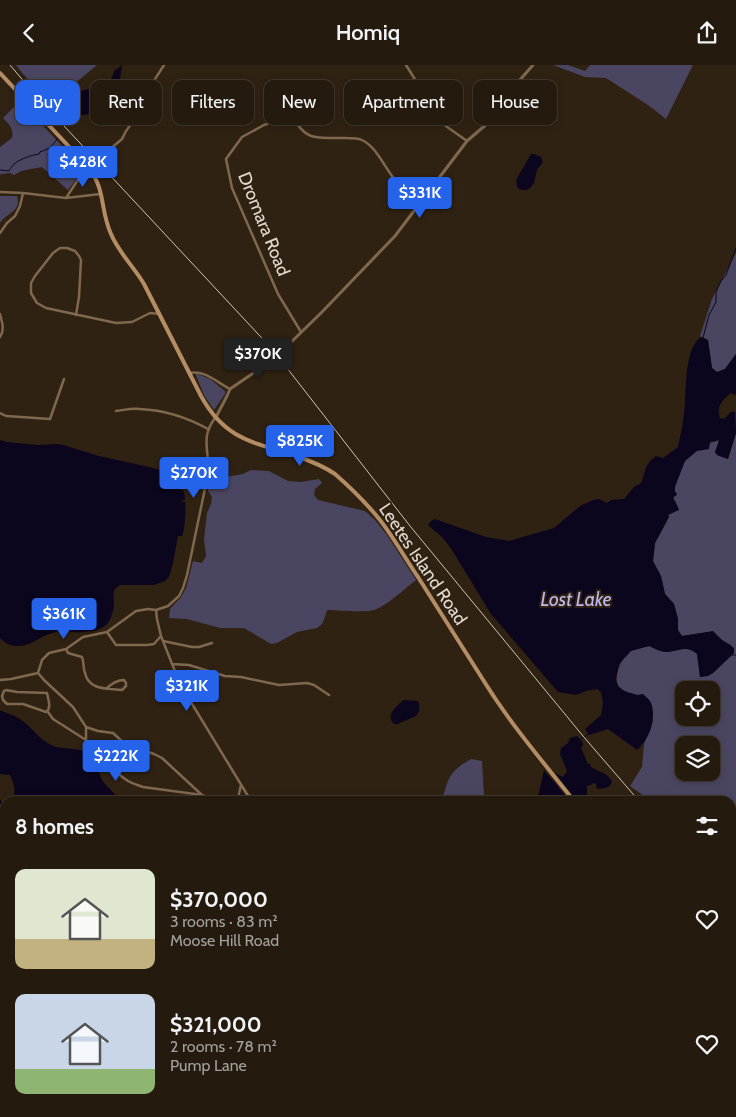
<!DOCTYPE html>
<meta charset="utf-8">
<style>
:root{--surface:#241a0e;--page:#30271c;--text:#f1f3f6;--muted:#a3a19e;--line:#41382e;--accent:#2563eb}
body{margin:0;font-family:Cabin,sans-serif;background:var(--page);color:var(--text);height:100vh;display:flex;flex-direction:column;font-size:19px;white-space:nowrap}
*{box-sizing:border-box;margin:0}
p{font-size:16px;color:var(--muted)}
.icon{flex:none;width:28px;height:28px;fill:none;stroke:currentColor;stroke-width:2;stroke-linecap:round;stroke-linejoin:round}
.map{position:relative;flex:1;overflow:hidden}
.side{position:absolute;left:0px;top:731px;width:736px;height:321px;display:flex;flex-direction:column;background:var(--surface);border-radius:15px 15px 0 0;box-shadow:0 2px 8px #0003,0 0 0 1px var(--line)}
.side>*{flex:none}
.hud{position:absolute;left:15px;top:15px;width:706px;height:45px;display:flex;gap:10px}
.buttons{position:absolute;left:675px;top:616px;display:grid;gap:10px}
.buttons a{display:grid;place-items:center;width:45px;height:45px;border-radius:10px;background:var(--surface);box-shadow:0 2px 8px #0003,0 0 0 1px var(--line);font-size:25px}
.price{position:absolute;translate:-50% -42px;padding:0 11px;border-radius:5px;background:var(--accent);color:#fff;font-size:16px;line-height:32px;filter:drop-shadow(0 1px 2px #0008)}
.price::after{content:'';position:absolute;left:50%;top:30px;width:15px;height:11px;margin-left:-8px;background:inherit;clip-path:polygon(0 0,100% 0,50% 100%)}
.price.active{background:#222;color:#fff}
ul{padding:0;list-style:none}
li{display:flex;align-items:center;gap:15px;height:125px;padding:0 15px}
li span{display:grid;place-items:center;flex:none;width:140px;height:100px;border-radius:10px;color:#555}
li>.icon{margin-inline-start:auto}
span .icon{width:60px;height:60px;fill:#fffc;stroke-width:1}
li b{font-size:21px}
h2{display:flex;justify-content:space-between;align-items:center;height:60px;padding:0 15px;font-size:21px}
.chip{padding:0 18px;border-radius:10px;background:var(--surface);box-shadow:0 2px 8px #0003,0 0 0 1px var(--line);font-size:18px;line-height:45px}
.chip.active{background:var(--accent);color:#fff}
header{display:flex;justify-content:space-between;align-items:center;height:65px;padding:0 15px;background:var(--surface);font-size:22px;font-weight:600}
.map>svg:first-child{display:block}
.green{fill:#4a4661;fill-rule:evenodd}
.water{fill:#0b061d}
.lines{fill:none;stroke-linecap:round;stroke-linejoin:round}
.stream{stroke:#0b061d;stroke-width:1}
.minor{stroke:#80684f;stroke-width:2.5}
.tertiary{stroke:#80684f;stroke-width:3}
.secondary{stroke:#b48d65;stroke-width:4}
.rail{stroke:#cec5ba;stroke-width:1}
.labels{text-anchor:middle;dominant-baseline:central;stroke-width:4;stroke-linejoin:round;paint-order:stroke}
.street-label{font-size:18px;fill:#e2d9cf;stroke:#302213}
.water-label{font-size:19px;font-style:italic;fill:#c0b8f0;stroke:#302213}
</style>
<header><svg class="icon" aria-label="back" viewBox="0 0 24 24"><path d="M15 5l-7 7 7 7"/></svg>Homiq<svg class="icon" aria-label="share" viewBox="0 0 24 24"><path d="M12 15V3M7 8l5-5 5 5M5 13v7h14v-7"/></svg></header>
<div class="map">
<svg width="736" height="1052" viewBox="0 0 736 1052">
<rect width="100%" height="100%" fill="#302213"/>
<path class="green" d="M16 0H97L51 38 23 9Z
M553 0H568L585 6 590 0H693L666 54 648 40 606 13 585 12Z
M20 36 75 95 72 101 76 109 75 111 76 114 68 125 42 102 21 106 14 110 10 108 1 109 0 110V82L12 73C14 64 9 59 3 53Z
M0 131H17C22 147 6 148 0 158Z
M736 188V289L725 304 717 307 712 303 708 275 700 271 712 234Z
M195 308 210 314 225 326V329L214 345 204 330Z
M736 368V799L731 796V736H651L630 721 642 702 644 679 653 655 637 630C631 628 624 627 619 622 612 613 622 592 630 586 635 583 644 582 650 581 655 584 659 586 665 587 678 587 685 579 697 588L700 612 713 608 734 588 731 580 722 575 713 567 682 571 678 565V554L674 539 665 529 661 511 653 497 655 478 669 452 668 450 676 437 674 435C673 424 678 407 684 398 690 387 708 378 720 375L717 390 728 394ZM684 625H711V652H684ZM684 680H711V708H684Z
M251 405 269 406 288 416 301 417 319 414 322 418 315 424 314 430 318 435 365 446 375 455 387 470 416 515C404 524 388 540 374 545 361 548 340 545 327 545L325 552 322 559 317 563 297 567 277 578 271 579 244 563H220L187 554 169 553 170 544 181 532 186 523 193 496 202 498 206 491 204 474 207 448 211 439 212 432 208 426V415L243 409Z
M471 694 482 696 484 731 491 736H438C447 727 444 724 449 714 453 705 462 699 471 694Z
M410 1048H574L572 1052H411L409 1051Z"/>
<path class="water" d="M122 0 118 28 112 35 96 46 85 50H80L71 55 57 42 59 40 63 39C65 37 66 35 68 33 74 27 88 23 96 24L112 13 114 6Z
M531 89H534L541 92 543 97 537 105 534 118 531 122 527 125H523L519 124 517 122 516 115Z
M701 272 708 275 712 303 717 307 725 304 736 289V330L731 328C722 335 716 342 720 353L724 354 731 347H735L736 368 728 394 717 390 715 387 719 375 710 377 709 384 697 386 685 396 675 422V427L677 428 676 431 673 432C674 436 678 440 679 445L668 450 669 452 655 478 653 496 661 511 665 529 674 539 678 554V565L682 571 713 566 722 575 734 583V588L713 608 708 611 700 612 697 589C685 579 678 587 665 587 659 586 655 584 649 581L631 586 619 599 616 614 618 621 624 626 637 630 643 629C646 632 650 635 651 638 657 654 649 675 637 685L608 664 589 670 585 664 601 650 603 638 601 627 597 624 586 626 576 630 558 627 491 549 452 485 443 473 428 460 431 456 435 454 486 472 509 476 554 463 580 441 593 435 599 434 607 438 611 435 624 434 635 421 640 419 642 416 646 402 651 395 656 391 663 393 678 382C681 368 684 354 685 339 686 321 685 283 701 272Z
M0 375 7 377 38 380 57 379 63 380 99 391 149 402 182 411 183 417V424L178 425H183L185 431V435L179 436 185 437C186 443 185 465 182 471H178L173 498 169 512 165 516 154 520H120C111 525 114 530 114 539 114 544 111 554 108 558 98 571 71 566 56 567 42 569 32 582 17 581 10 581 5 578 0 573Z
M403 635 418 636C423 652 413 652 402 657 395 660 402 659 394 659 385 649 396 643 403 635Z
M0 645C8 649 17 651 24 657 34 665 41 676 53 681 65 685 80 682 90 689 98 694 98 705 101 713 104 720 116 729 121 736H123H9H11C17 727 14 719 10 710L0 709Z
M577 671 582 676 583 680 581 683 588 699H590L591 702C599 707 608 708 612 717 609 724 604 723 597 724L596 719 593 718 591 720 587 721V736H577L555 708 563 712 567 706 560 689 561 683 568 678 570 673Z
M544 705 570 736H537Z
M0 735 2 737H5V971L0 969Z"/>
<g class="lines">
<path class="stream" d="M0 105 9 106C9 105 14 99 14 99 20 94 32 90 39 89L40 87 50 83 58 73
M703 273 709 250 716 237V227L721 216 726 210 736 183
M732 590H736
M581 674 588 669"/>
<path class="minor" d="M406 0 443 59 467 76
M0 127 23 128 66 133 100 129
M66 133 83 107 122 74 126 66 136 52 140 35 150 22 164 0
M0 168 7 158 15 151 20 141 23 128
M0 249C2 257 5 265 0 272
M76 250 79 232 81 195 79 191 75 186 67 183H60L53 188 35 211 31 218V228L37 238 46 243 116 258 132 257 150 248 160 249
M301 267 278 229 232 123 226 94 242 72 264 60 291 50C308 79 317 72 347 73 352 73 358 73 362 75 376 82 383 99 392 111 399 120 411 128 421 137
M189 308C206 305 216 317 230 324
M116 346C124 345 132 343 140 344 163 345 188 353 208 364
M0 348 6 351 50 354 64 314
M156 545 157 554 161 571 180 619 251 736
M107 567 116 580H147L154 579 161 571
M163 576 192 582H199L212 578
M66 584 68 588 82 592C84 597 83 603 85 608 89 626 108 623 122 625L126 621V618L124 615C117 615 111 619 106 624
M172 599 189 600 225 611 241 612 279 620 307 618 314 620 329 630
M0 615 11 614 38 608
M6 625 17 627 47 628C48 634 52 643 46 647L23 639H7L3 635 2 631 4 626Z
M48 647 53 654 86 675C89 685 119 710 128 716 133 719 138 720 143 722L202 730 215 736
M86 662 73 642 44 615 38 608 42 595 49 588 66 584 83 572 107 567 136 546 148 544 156 545 168 541 179 531 183 523 187 510 208 409C210 395 203 376 209 364 210 360 213 356 215 353
M86 662 98 666 113 668 125 679 154 689 162 693 202 730
M86 662V675
M234 736 238 733 241 720
M303 1048 309 1052
M245 1052 246 1048"/>
<path class="tertiary" d="M216 352 227 331 230 324 268 298 281 287 322 247 395 171 467 76 509 40 519 16 533 0
M731 1011 736 1001
M0 1049 9 1052
M687 1052 695 1048"/>
<path class="secondary" d="M0 8 89 103C106 126 100 145 111 169 119 188 134 202 144 219L201 331C224 373 251 377 294 390 308 395 322 400 335 409 351 423 367 439 380 455 394 473 405 493 418 512 441 548 464 585 487 621 513 662 544 698 574 736
M731 862 736 863"/>
<path class="rail" d="M10 0 37 32 273 285 410 461 583 671 639 736
M731 799 736 801"/>
</g>
<g class="labels">
<g class="street-label">
<text transform="translate(264 159) rotate(68)">Dromara Road</text>
<text transform="translate(423 499) rotate(56)">Leetes Island Road</text>
</g>
<g class="water-label">
<text x="576" y="534">Lost Lake</text>
</g>
</g>
</svg>
<div class="buttons">
<a><svg class="icon" aria-label="locate" viewBox="0 0 24 24"><circle cx="12" cy="12" r="6"/><path d="M12 2v4M12 18v4M2 12h4M18 12h4"/></svg></a>
<a><svg class="icon" aria-label="layers" viewBox="0 0 24 24"><path d="M12 4l9 5-9 5-9-5zM3 14l9 5 9-5"/></svg></a>
</div>
<b class="price" style="left:83px;top:123px">$428K</b>
<b class="price" style="left:420px;top:154px">$331K</b>
<b class="price active" style="left:258px;top:315px">$370K</b>
<b class="price" style="left:300px;top:402px">$825K</b>
<b class="price" style="left:194px;top:434px">$270K</b>
<b class="price" style="left:64px;top:575px">$361K</b>
<b class="price" style="left:187px;top:647px">$321K</b>
<b class="price" style="left:116px;top:717px">$222K</b>
<div class="hud">
<a class="chip active">Buy</a>
<a class="chip">Rent</a>
<a class="chip">Filters</a>
<a class="chip">New</a>
<a class="chip">Apartment</a>
<a class="chip">House</a>
</div>
<section class="side">
<h2>8 homes<svg class="icon" aria-label="filters" viewBox="0 0 24 24"><path d="M4 7h16M4 17h16"/><circle cx="9" cy="7" r="2"/><circle cx="15" cy="17" r="2"/></svg></h2>
<ul>
<li><span style="background:linear-gradient(#dfe7d0 70%,#c2b280 0)"><svg class="icon" aria-label="home" viewBox="0 0 24 24"><path d="M3 11l9-7 9 7M6 9v11h12V9"/></svg></span><div><b>$370,000</b><p>3 rooms · 83 m²</p><p>Moose Hill Road</p></div><svg class="icon" aria-label="heart" viewBox="0 0 24 24"><path d="M12 20l-8-8c-3-5 5-10 8-4 3-6 11-1 8 4z"/></svg></li>
<li><span style="background:linear-gradient(#c9d6e8 75%,#8fb573 0)"><svg class="icon" aria-label="home" viewBox="0 0 24 24"><path d="M3 11l9-7 9 7M6 9v11h12V9"/></svg></span><div><b>$321,000</b><p>2 rooms · 78 m²</p><p>Pump Lane</p></div><svg class="icon" aria-label="heart" viewBox="0 0 24 24"><path d="M12 20l-8-8c-3-5 5-10 8-4 3-6 11-1 8 4z"/></svg></li>
</ul>
</section>
</div>
